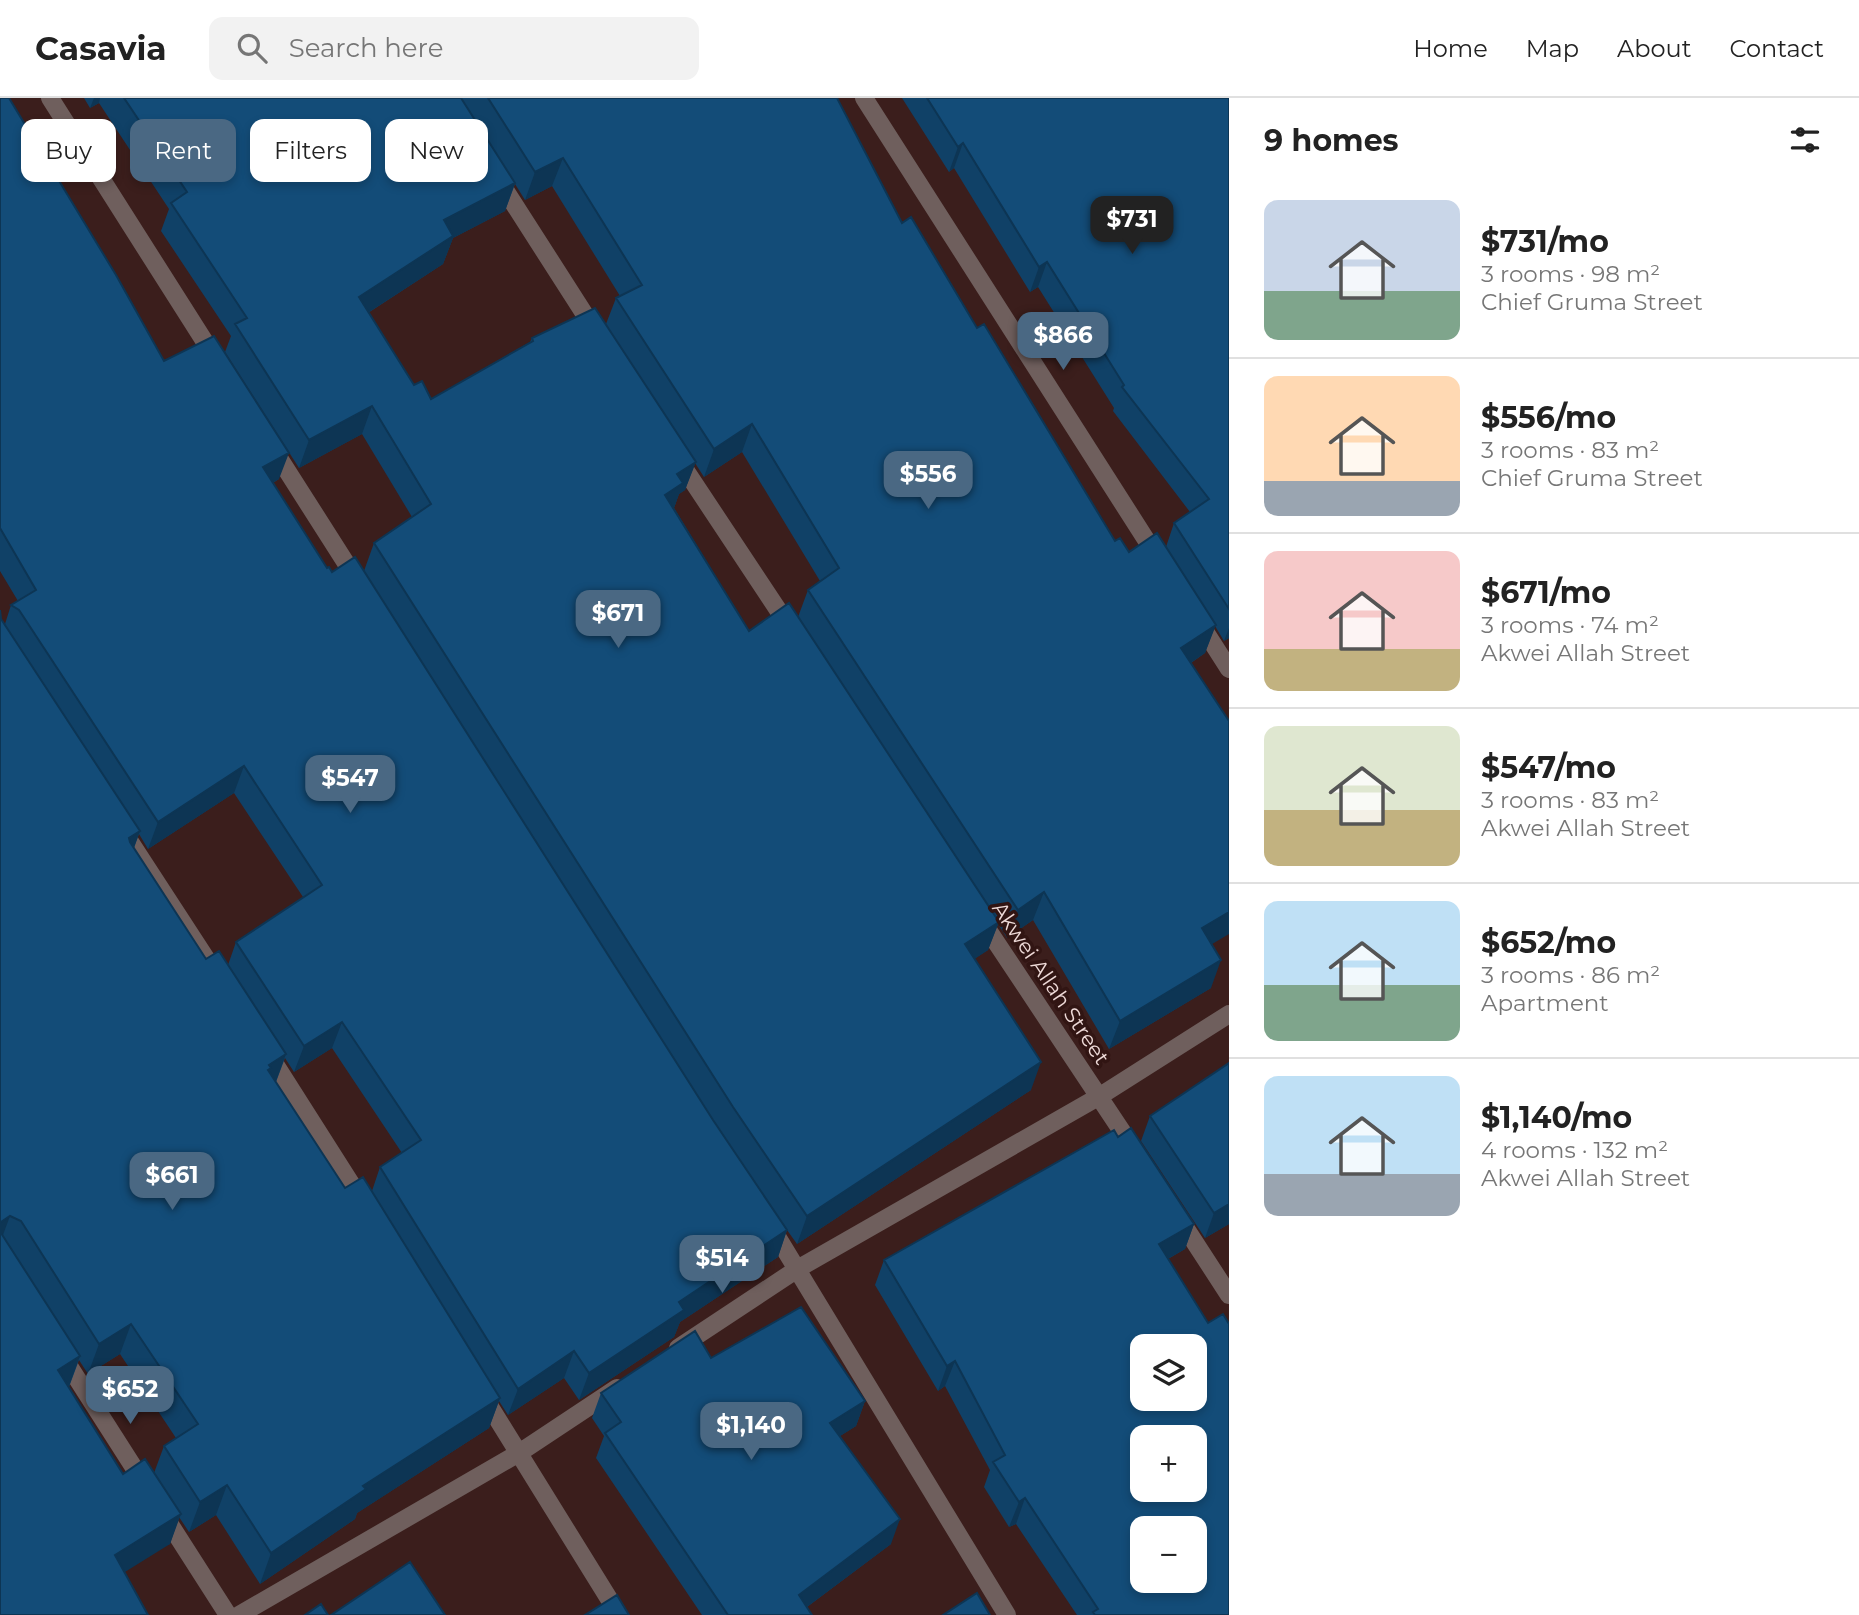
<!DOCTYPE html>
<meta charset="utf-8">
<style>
:root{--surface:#fff;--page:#f2f2f2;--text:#222;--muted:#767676;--line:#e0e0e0;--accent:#4a6883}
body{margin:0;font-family:Montserrat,sans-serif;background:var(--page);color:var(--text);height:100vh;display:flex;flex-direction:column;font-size:26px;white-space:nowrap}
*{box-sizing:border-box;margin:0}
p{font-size:23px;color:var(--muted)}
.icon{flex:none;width:38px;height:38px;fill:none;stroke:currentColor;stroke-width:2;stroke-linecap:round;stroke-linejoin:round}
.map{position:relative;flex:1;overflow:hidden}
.panel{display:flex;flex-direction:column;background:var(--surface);width:630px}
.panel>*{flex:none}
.top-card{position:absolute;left:21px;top:21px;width:665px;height:63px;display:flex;gap:14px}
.buttons{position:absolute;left:1130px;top:1236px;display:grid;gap:14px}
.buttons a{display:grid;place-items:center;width:77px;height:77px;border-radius:14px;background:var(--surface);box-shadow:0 4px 10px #0003;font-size:35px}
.price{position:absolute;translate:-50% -60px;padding:0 16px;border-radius:14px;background:var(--accent);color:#fff;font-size:23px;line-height:46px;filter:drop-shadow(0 2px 4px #0008)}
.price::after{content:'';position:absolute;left:50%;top:42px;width:21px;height:16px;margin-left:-10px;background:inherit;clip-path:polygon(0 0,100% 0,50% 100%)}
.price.current{background:#222;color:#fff}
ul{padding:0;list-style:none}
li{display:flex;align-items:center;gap:21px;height:175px;padding:0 35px}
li+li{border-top:2px solid var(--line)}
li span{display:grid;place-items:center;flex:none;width:196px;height:140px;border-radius:14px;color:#555}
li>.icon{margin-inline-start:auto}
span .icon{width:84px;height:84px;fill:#fffc;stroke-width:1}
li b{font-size:30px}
h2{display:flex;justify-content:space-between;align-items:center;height:84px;padding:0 35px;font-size:30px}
.tag{padding:0 24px;border-radius:14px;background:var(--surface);box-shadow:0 4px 10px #0003;font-size:24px;line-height:63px}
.tag.current{background:var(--accent);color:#fff}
header{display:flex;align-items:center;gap:42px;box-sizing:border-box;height:98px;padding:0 35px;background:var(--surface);border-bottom:2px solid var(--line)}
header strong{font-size:33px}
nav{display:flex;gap:38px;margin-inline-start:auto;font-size:24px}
.search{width:490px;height:63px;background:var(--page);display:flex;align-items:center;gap:18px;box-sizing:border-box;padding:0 24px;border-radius:14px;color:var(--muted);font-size:26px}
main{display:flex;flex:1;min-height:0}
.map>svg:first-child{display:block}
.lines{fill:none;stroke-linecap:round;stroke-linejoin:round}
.street{stroke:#6f5f5d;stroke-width:18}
.wall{fill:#104167;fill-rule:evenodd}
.shaded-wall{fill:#0d3554}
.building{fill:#134c78;stroke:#0d3554;stroke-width:2;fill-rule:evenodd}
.labels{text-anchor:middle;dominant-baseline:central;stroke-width:7;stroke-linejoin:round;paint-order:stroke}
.street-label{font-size:21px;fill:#eedad8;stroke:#311513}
</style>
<header>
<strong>Casavia</strong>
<div class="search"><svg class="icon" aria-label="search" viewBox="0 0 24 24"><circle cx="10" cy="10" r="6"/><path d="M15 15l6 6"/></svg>Search here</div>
<nav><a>Home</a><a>Map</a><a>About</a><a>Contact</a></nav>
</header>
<main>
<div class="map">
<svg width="1229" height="1517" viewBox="0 0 1229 1517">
<rect width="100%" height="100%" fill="#3b1e1c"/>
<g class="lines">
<path class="street" d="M50 0 217 263
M864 0 1159 462
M498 81 596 234
M272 349 358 484
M678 361 790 530
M1199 524 1229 571
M121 730 218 879
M980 820 1135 1053
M268 955 364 1106
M1177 1117 1229 1197
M770 1127 1007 1517
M678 1250 799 1170 1100 998 1229 916
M62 1257 145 1387
M482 1296 619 1517
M162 1414 228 1517
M239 1517 519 1355 617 1290"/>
</g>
<path class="wall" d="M0 0 164 263 279 381 273 385 327 470 332 474 364 473 374 445 412 419 362 336 299 370 225 254 231 238 161 133 169 111 99 5 90 10 84 0H837L902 125 977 230 1115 443 1129 454 1166 449 1174 425 1190 414 1113 313 1114 310 1038 189 1030 194 954 70 949 74 902 0H1229V540L1224 543 1215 528 1205 555 1191 565 1211 846V890L1109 951 1033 822 1007 840 998 826 988 852 974 861 1031 992 797 1146 787 1132 778 1159 680 1224 674 1239 579 1302 564 1280 508 1317 499 1303 489 1330 357 1415 355 1421 260 1486 216 1417 189 1434 179 1419 170 1446 0 1517 1 521 5 526 11 507 18 503 0 473ZM515 86 525 102 552 88 620 198 616 200 606 226 532 240 530 244 431 301 414 287 368 215 443 166 453 140 505 113ZM742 354 820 483 808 492 798 519 749 533 674 410 679 396 685 392 695 365 704 379ZM234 695 303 799 236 844 228 867 206 861 134 750 139 736 148 751ZM332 950 402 1055 380 1069 372 1093 345 1090 276 984 285 960 294 974ZM120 1256 176 1340 164 1348 154 1375 123 1376 69 1289 79 1262 88 1276Z
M1229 965V1126L1205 1140 1141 1043 1150 1018Z
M1118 1039 1194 1126 1185 1151 1168 1161 1208 1225 1229 1517H1077L1016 1426 1009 1429 984 1389 990 1372 945 1288 938 1293 875 1187 884 1162Z
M711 1260 865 1303 856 1328 840 1338 891 1446 807 1509 812 1517H702L596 1360 604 1338 592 1320 601 1295Z"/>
<path class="shaded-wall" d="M94 0H100L99 5 90 10Z
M963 45 954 70 949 74 958 49Z
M563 60 552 88 525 102 535 74Z
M515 85 505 113 453 140 443 166 349 227 359 199 444 122Z
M1047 164 1038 189 1030 194 1039 169Z
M372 308 362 336 299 370 309 342Z
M752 326 742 354 704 379 714 351Z
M289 355 279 381 253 396 263 369Z
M696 364 685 392 679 396 673 413 665 397 677 376Z
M1216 527 1205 555 1171 578 1181 550Z
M1229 530V540L1224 543Z
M244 668 234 695 148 751 158 724Z
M140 733 129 763V740Z
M1044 794 1033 822 1007 840 1018 812Z
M1229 814V836L1192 858 1202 830Z
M999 824 988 852 955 874 965 846Z
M1221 862 1211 890 1109 951 1120 923Z
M342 924 332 950 294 974 304 948Z
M286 956 275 986 263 995 269 967Z
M1041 964 1031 992 797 1146 807 1118Z
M1229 1106V1126L1205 1140 1214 1115Z
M10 1118 0 1145 1 1124Z
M1194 1126 1185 1151 1150 1171 1159 1146Z
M787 1132 778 1159 680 1224 674 1239 579 1302 589 1275 679 1204Z
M131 1226 120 1256 88 1276 99 1246Z
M574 1253 564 1280 508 1317 518 1291Z
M80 1258 69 1288 58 1272Z
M955 1263 945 1288 938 1293 947 1268Z
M500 1300 489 1330 357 1415 355 1421 260 1486 271 1455 363 1388Z
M865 1303 856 1328 821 1350 830 1325Z
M227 1387 216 1417 189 1434 200 1404Z
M1025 1400 1016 1426 1009 1429 1019 1404Z
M181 1416 170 1446 104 1487 115 1457Z
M900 1421 891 1446 796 1517 799 1497Z"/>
<path class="building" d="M0 0H9L116 177 164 263 214 238 289 355 263 369 327 470 329 469 332 474 355 459 713 1022 787 1132 679 1204 684 1212 589 1275 574 1253 518 1291 380 1069 421 1042 342 924 304 948 236 844 322 787 244 668 158 724 19 512 11 507 36 492 0 430Z
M124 0H461L515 85 444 122 453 138 359 199 414 287 422 283 431 301 533 243 532 240 595 210 696 364 677 376 683 385 665 397 749 533 789 505 999 824 965 846 1041 964 807 1118 733 1009 374 445 431 406 372 308 309 342 235 226 247 220 171 105 187 94Z
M488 0H837L902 125 911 119 977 230 984 226 1115 443 1120 440 1129 454 1157 435 1216 527 1181 550 1229 623V814L1202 830 1221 862 1120 923 1044 794 1018 812 808 492 839 470 752 326 714 351 616 200 642 187 563 60 535 74Z
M927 0H1229V511L1174 425 1209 401 1122 289 1124 287 1047 164 1039 169 963 45 958 49Z
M0 512 1 521 140 733 129 740 130 744 206 861 219 853 286 956 269 967 271 970 268 972 345 1090 363 1079 500 1300 363 1388 366 1391 271 1455 227 1387 200 1404 164 1348 198 1326 131 1226 99 1246 21 1123 10 1118 1 1124V1135L80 1258 58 1272 123 1376 145 1361 181 1416 115 1457 148 1517H0Z
M1229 965V1106L1214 1115 1150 1018Z
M1131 1030 1194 1126 1159 1146 1208 1225 1223 1216 1229 1226V1517H1095L1093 1514 1098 1511 1025 1400 1019 1404 993 1364 1005 1357 955 1263 947 1268 884 1162 1114 1032 1118 1039ZM1143 1248H1195V1300H1143ZM1143 1339H1195V1391H1143ZM1143 1430H1195V1482H1143Z
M801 1209 865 1303 830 1325 900 1421 799 1497 812 1517H728L605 1335 621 1324 601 1295 695 1233 711 1260Z
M410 1464 445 1517H331Z
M977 1495 990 1517H943Z
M617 1497 629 1517H585Z
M321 1506 328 1517H305Z"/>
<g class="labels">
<g class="street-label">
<text transform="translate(1051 885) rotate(56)">Akwei Allah Street</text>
</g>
</g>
</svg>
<div class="buttons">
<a><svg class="icon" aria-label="layers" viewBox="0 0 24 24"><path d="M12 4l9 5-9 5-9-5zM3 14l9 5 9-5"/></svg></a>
<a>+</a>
<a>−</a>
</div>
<b class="price current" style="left:1132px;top:158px">$731</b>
<b class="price" style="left:1063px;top:274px">$866</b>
<b class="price" style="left:928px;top:413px">$556</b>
<b class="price" style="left:618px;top:552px">$671</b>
<b class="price" style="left:350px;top:717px">$547</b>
<b class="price" style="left:172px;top:1114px">$661</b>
<b class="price" style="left:722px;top:1197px">$514</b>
<b class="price" style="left:130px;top:1328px">$652</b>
<b class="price" style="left:751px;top:1364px">$1,140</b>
<div class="top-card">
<a class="tag">Buy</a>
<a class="tag current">Rent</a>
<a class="tag">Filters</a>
<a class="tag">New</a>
</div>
</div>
<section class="panel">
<h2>9 homes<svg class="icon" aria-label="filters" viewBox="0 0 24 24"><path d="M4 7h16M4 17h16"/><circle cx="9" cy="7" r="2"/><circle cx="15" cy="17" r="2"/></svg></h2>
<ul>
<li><span style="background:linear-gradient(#c9d6e8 65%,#7fa58c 0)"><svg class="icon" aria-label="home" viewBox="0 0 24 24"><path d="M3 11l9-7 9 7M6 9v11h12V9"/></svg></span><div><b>$731/mo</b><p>3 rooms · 98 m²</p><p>Chief Gruma Street</p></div></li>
<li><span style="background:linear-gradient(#ffd9b3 75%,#9aa5b1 0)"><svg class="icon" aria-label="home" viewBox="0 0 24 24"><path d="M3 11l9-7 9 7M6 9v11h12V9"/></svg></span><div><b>$556/mo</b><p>3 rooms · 83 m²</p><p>Chief Gruma Street</p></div></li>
<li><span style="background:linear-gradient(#f6c9c9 70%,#c2b280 0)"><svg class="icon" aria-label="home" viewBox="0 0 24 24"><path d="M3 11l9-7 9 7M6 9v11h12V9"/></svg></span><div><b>$671/mo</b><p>3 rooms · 74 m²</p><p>Akwei Allah Street</p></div></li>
<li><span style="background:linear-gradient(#dfe7d0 60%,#c2b280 0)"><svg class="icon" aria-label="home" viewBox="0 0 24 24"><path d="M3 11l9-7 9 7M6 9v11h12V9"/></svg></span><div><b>$547/mo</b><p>3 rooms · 83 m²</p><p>Akwei Allah Street</p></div></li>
<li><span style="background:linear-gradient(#bfe0f5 60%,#7fa58c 0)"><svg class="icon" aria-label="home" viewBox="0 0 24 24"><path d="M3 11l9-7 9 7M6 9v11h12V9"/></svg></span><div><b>$652/mo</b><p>3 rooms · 86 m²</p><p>Apartment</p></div></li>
<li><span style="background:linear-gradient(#bfe0f5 70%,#9aa5b1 0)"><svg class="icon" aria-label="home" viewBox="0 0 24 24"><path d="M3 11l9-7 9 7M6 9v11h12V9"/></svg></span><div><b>$1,140/mo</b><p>4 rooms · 132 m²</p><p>Akwei Allah Street</p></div></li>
</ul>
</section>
</main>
